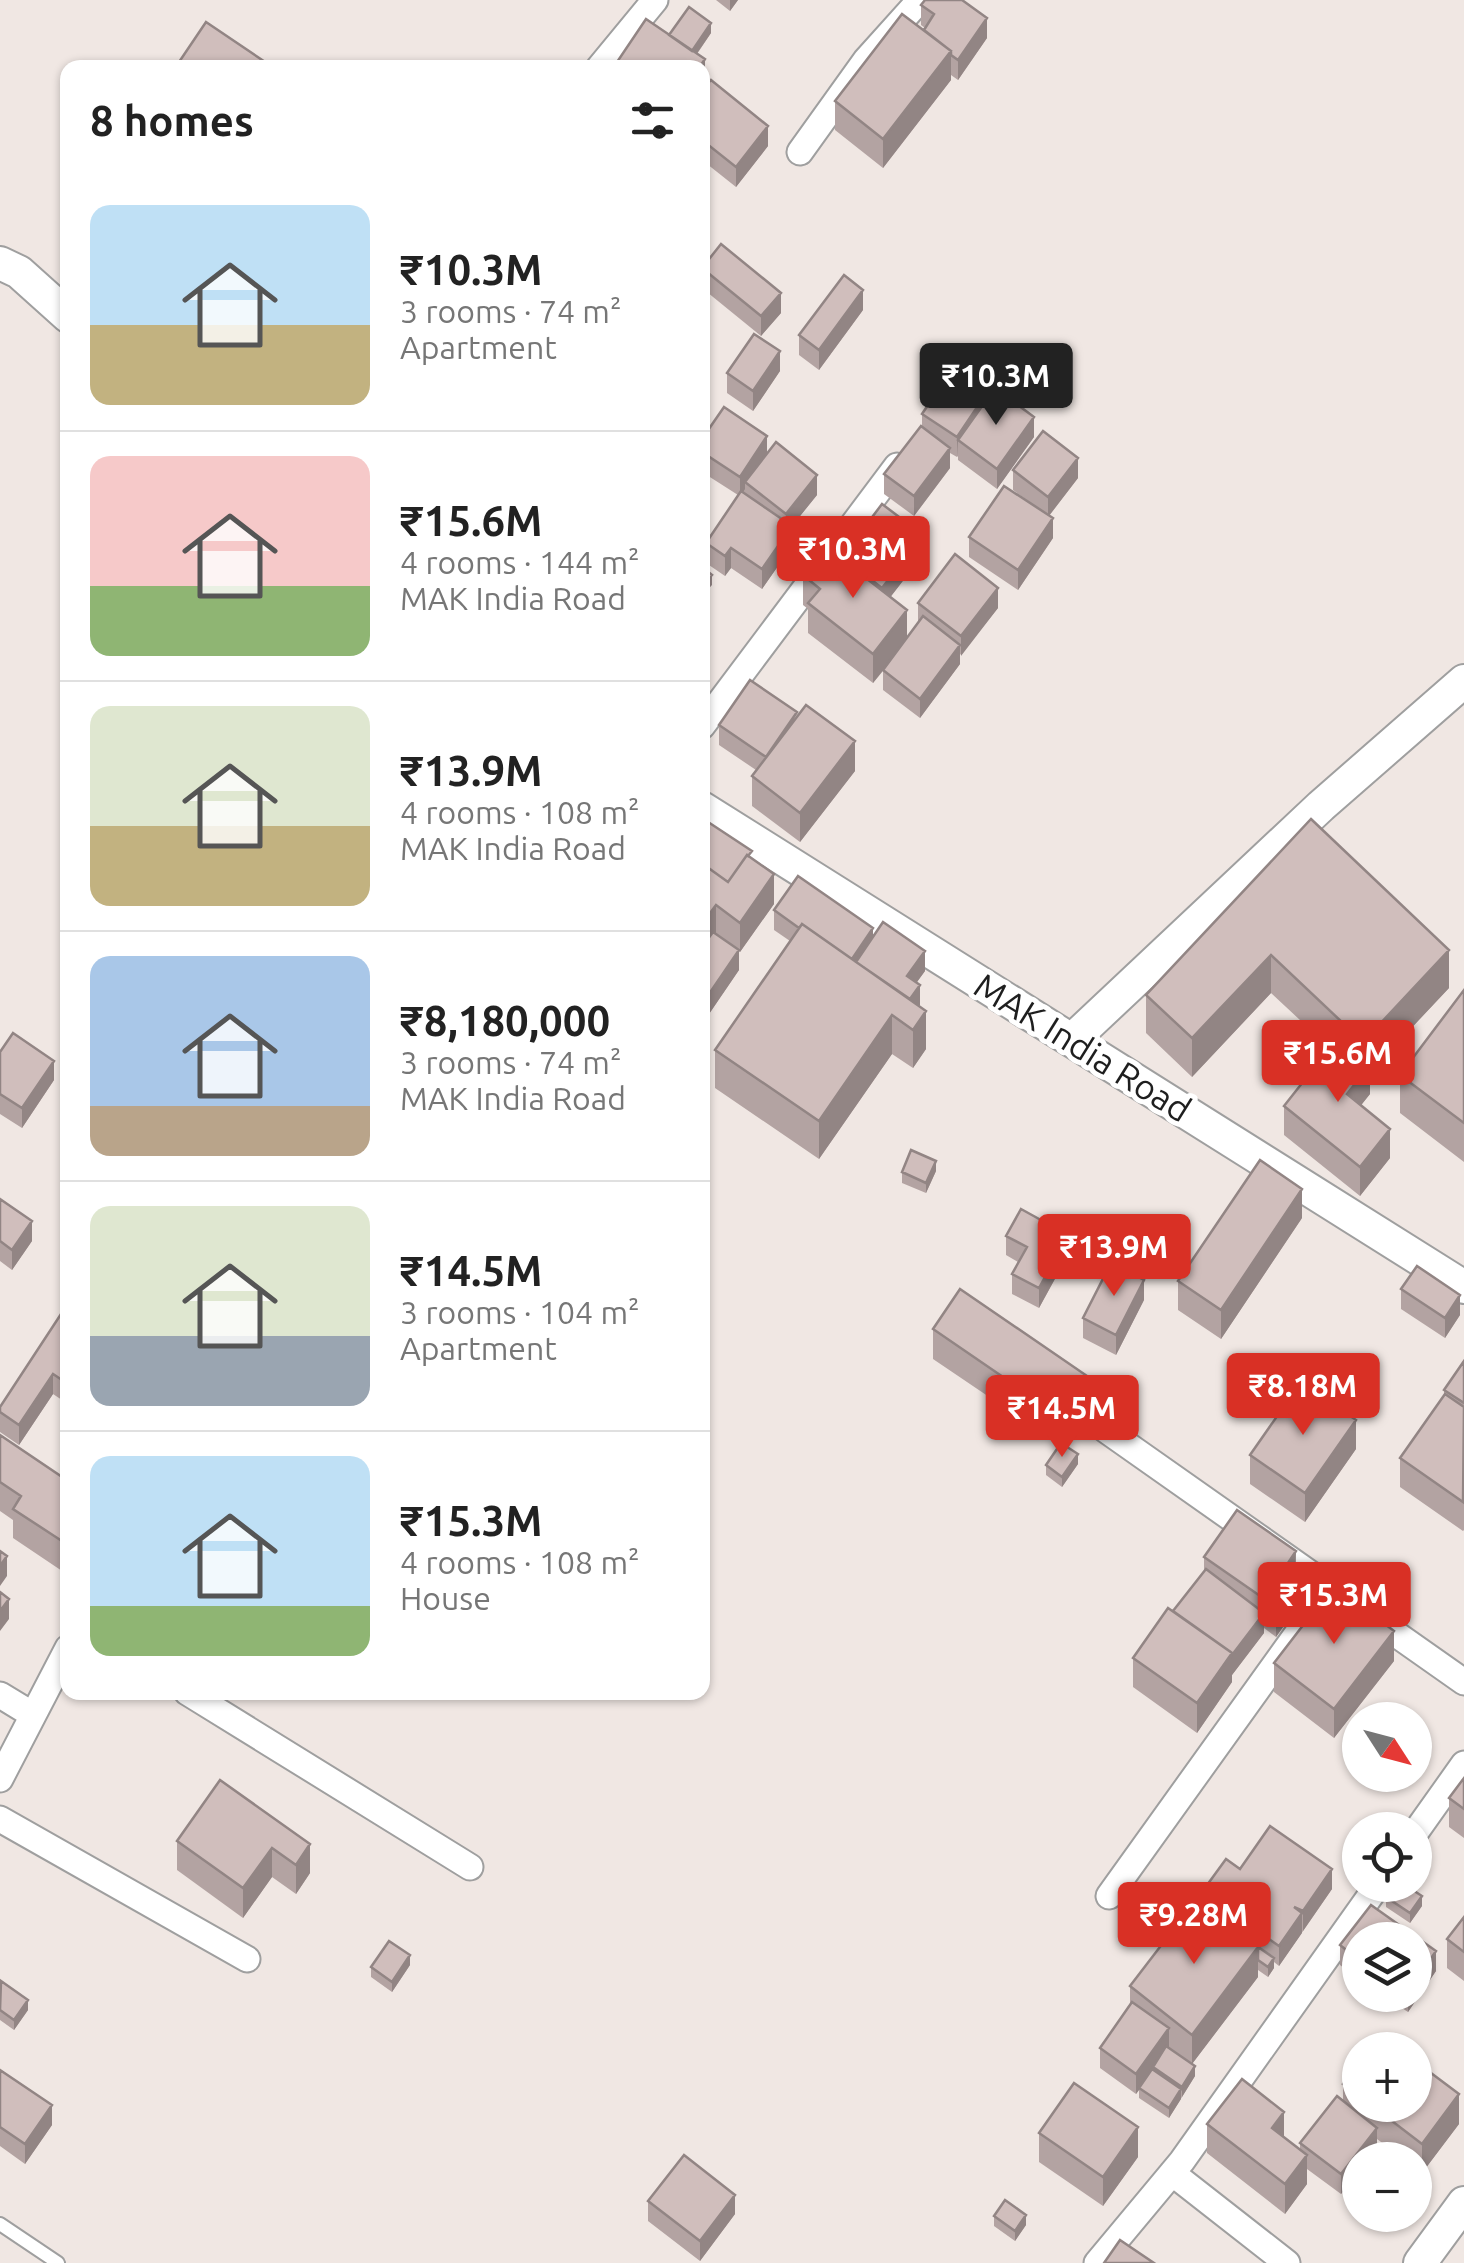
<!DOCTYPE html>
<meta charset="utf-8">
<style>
:root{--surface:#fff;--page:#f6f6f6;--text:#222;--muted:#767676;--line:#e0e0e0;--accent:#d93025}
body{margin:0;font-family:Ubuntu,sans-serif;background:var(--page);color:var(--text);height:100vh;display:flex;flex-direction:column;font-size:38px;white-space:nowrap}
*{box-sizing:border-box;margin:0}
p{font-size:32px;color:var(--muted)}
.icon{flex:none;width:55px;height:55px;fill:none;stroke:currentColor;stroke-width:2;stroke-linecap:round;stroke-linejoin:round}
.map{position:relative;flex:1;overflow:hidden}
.sheet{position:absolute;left:60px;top:60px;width:650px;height:1640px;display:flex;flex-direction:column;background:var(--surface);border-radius:20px;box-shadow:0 2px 8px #0004}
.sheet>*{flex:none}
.needle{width:65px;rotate:126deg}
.fabs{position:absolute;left:1342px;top:1702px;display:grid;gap:20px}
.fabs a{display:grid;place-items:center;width:90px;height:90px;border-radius:50%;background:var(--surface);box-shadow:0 2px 8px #0004;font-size:50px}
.price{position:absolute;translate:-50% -85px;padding:0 22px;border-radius:10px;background:var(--accent);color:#fff;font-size:32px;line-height:65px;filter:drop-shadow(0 2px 5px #0008)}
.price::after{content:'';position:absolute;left:50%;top:60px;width:30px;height:22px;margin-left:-15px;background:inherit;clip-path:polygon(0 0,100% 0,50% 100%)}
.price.on{background:#222;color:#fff}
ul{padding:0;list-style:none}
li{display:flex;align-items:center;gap:30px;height:250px;padding:0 30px}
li+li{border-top:2px solid var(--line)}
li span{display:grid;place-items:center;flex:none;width:280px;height:200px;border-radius:20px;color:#555}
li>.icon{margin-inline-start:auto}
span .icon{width:120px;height:120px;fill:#fffc;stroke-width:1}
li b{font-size:42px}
h2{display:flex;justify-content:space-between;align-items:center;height:120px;padding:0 30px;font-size:42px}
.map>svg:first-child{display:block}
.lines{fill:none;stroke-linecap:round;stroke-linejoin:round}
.service-casing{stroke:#9f9f9f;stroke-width:16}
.minor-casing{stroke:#9f9f9f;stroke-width:29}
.tertiary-casing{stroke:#9f9f9f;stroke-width:36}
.service{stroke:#fff;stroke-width:12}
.minor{stroke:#fff;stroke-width:25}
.tertiary{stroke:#fff;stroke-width:32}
.wall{fill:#b3a3a2}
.shaded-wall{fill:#928584}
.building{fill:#d0bebc;stroke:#928584;stroke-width:2.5}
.labels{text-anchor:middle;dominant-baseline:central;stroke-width:10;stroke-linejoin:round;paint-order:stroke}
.street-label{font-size:35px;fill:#1e1e1e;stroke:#fff}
</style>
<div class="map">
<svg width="1464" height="2263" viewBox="0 0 1464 2263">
<rect width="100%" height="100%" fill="#f0e7e3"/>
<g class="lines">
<g class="service-casing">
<path id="service" d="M0 2224 58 2263"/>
</g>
<g class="minor-casing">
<path id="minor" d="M599 68 655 0
M800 152 866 60 920 0
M702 726 897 466
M1106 1430 1464 1682
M187 1692 470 1867
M0 1695 33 1715
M0 1779 68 1648
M0 1819 247 1959
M1415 1833 1464 1764
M1109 1896 1330 1588
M1172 2173 1287 2263
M1097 2263 1182 2161 1378 1885"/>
</g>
<g class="tertiary-casing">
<path id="tertiary" d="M0 263 19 272 68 316
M702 808 1464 1287
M1072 1040 1321 806 1464 681
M1420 2263 1464 2203"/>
</g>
<use href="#service" class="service"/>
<use href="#minor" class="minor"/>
<use href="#tertiary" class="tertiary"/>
</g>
<path class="wall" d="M716 0H738L730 11Z
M921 5 987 38 958 80 951 75V80L883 168 835 130V101L924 30 925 28 921 25Z
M689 7 711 23V33L697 54 705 59V87L711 80 768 126V146L736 187 702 160V68H615V65L646 19 669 35Z
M702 267 781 313 761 336 702 288Z
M863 310 819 370 799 355V335Z
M780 371 753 411 727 393V373Z
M994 389 1034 437 997 489 958 460V456L957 457 950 453V468L914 516 884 494V474L922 427V414Z
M702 439 817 495 792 526V546L762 589 731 568 725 576 706 563V543L738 495 702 472Z
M1013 470 1078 478 1049 516 1053 538 1018 590 969 557V537L1035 506 1013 490Z
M923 555 890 597 907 638 918 623V603L998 608 960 655V664L920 718 883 690V671L873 683 808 633V609L803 605V575L842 559V557Z
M719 725 855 771 800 842 752 806V776L756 770 719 745Z
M702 818 752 859 774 904 740 952 739 951V970L709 1014 702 1010Z
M1311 819 1449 988 1370 1072V1094L1361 1105 1390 1158 1360 1196 1284 1135V1106L1330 1048 1271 993 1192 1077 1146 1033V995Z
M774 910 873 936 925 971 916 983 926 1049 913 1068 892 1054 819 1159 715 1088V1050L790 941 774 930Z
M1464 990V1162L1400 1113V1075Z
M0 1052 54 1080 22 1128 0 1114Z
M936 1171 926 1193 902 1183V1172Z
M0 1199 32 1241 12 1270 0 1261Z
M1302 1218 1221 1339 1178 1310V1281Z
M1006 1236 1068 1255 1039 1308 1012 1294V1274L1018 1262 1006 1255Z
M1401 1289 1460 1315 1445 1338 1401 1309Z
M1144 1300 1116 1355 1083 1338V1318Z
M68 1314V1404L53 1394 19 1445 0 1432V1407Z
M933 1329 1090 1407 1064 1445 1078 1464 1062 1487 1046 1475V1465L1060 1445 933 1359Z
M1464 1361V1530L1463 1531 1400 1487V1458L1444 1396V1390Z
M0 1435 68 1481V1575L13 1538V1520L0 1511Z
M1356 1449 1305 1522 1250 1484V1455Z
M1204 1557 1296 1580 1295 1610 1276 1637 1264 1628V1633L1232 1675V1682L1197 1733 1133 1687V1658L1173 1611 1204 1571Z
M1394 1661 1334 1738 1274 1692V1663Z
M1464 1778V1838L1449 1827V1798Z
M177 1841 310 1844V1873L296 1894 272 1877 243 1918 177 1870Z
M1240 1869 1332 1889 1279 1966 1274 1962V1968L1268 1977 1258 1970V1977L1192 2064 1195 2076 1169 2118 1139 2098V2090L1136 2094 1100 2068V2048L1130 2006V1986L1202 1905V1892Z
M1386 1897 1422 1906 1410 1923 1386 1907Z
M1371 1905 1436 1951V1971L1408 2012 1382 1995H1415V1940H1360L1359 1980 1340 1965V1945Z
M1464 1917V1981L1447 1968V1939Z
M410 1965 392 1992 371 1977V1967Z
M0 1982 28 2010 14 2030 0 2020Z
M1360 2062V2105H1415L1459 2124 1422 2173 1415 2168V2160H1405L1377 2139V2148L1368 2160H1360V2170L1341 2194 1307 2169V2184L1285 2214 1207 2153V2124L1284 2137 1300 2150V2143L1343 2101V2084Z
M0 2070 52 2125 25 2164 0 2146Z
M1039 2133 1138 2157 1103 2206 1039 2162Z
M648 2201 735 2214 700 2261 648 2221Z
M994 2216 1026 2225 1015 2241 994 2226Z"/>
<path class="shaded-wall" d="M730 0H738L730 11Z
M987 18V38L958 80V60Z
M711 23V33L691 62V52Z
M951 51V80L883 168V139Z
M705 59V88L702 91V68H699Z
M768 126V146L736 187V167Z
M863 290V310L819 370V350Z
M781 293V313L761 336V316Z
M780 351V371L753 411V391Z
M994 382V402L958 440 957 457V437Z
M1034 417V437L997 489V469Z
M767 436V456L745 482V489L740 497V477Z
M950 448V468L914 516V496Z
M1078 458V478L1048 517V497Z
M817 475V495L792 526V546L762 589V569L786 534V514Z
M1053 518V538L1018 590V570Z
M923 535V555L882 608V588Z
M731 548V568L725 576V556Z
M712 575V585L702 596V586Z
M998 588V608L961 656V636Z
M907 610V640L873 683V654Z
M960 645V664L920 718V699Z
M855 741V771L800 842V813Z
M774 874V904L740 952V923Z
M716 905V934L702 953V924Z
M873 928V948L860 969 850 963Z
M739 950V970L709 1014V994Z
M1449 950V988L1370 1072V1094L1347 1123V1094L1363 1074V1042Z
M925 951V971L907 996V976Z
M1271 955V993L1192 1077V1038Z
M920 985V1005L908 1022V1002Z
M926 1011V1049L913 1068V1030Z
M892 1015V1054L819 1159V1121Z
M54 1061V1080L22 1128V1108Z
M1390 1129V1158L1360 1196V1167Z
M936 1161V1171L926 1193V1183Z
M1302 1189V1218L1221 1339V1310Z
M32 1221V1241L12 1270V1250Z
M1068 1235V1255L1039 1308V1288Z
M1144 1280V1300L1116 1355V1335Z
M1460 1295V1315L1445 1338V1318Z
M53 1374V1394L19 1445V1425Z
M1090 1378V1407L1063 1447V1418Z
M1356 1420V1449L1305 1522V1493Z
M1078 1454V1464L1062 1487V1477Z
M1296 1551 1295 1610 1276 1637V1607L1282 1572Z
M7 1556V1576L0 1586V1566Z
M9 1599V1619L0 1631V1611Z
M1264 1613V1633L1232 1675V1682L1197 1733V1703L1232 1653Z
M1394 1631V1661L1334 1738V1709Z
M310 1844V1873L296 1894V1865Z
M272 1848V1877L243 1918V1888Z
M1332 1869V1889L1303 1931V1911Z
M1422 1896V1906L1410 1923V1913Z
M1302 1913V1933L1279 1966V1946Z
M1258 1947V1977L1192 2064V2035Z
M1436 1951V1971L1408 2012V1995H1415V1982Z
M410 1955V1965L392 1992V1982Z
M1274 1958V1968L1268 1977V1967Z
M28 2000V2010L14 2030V2020Z
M1169 2028V2048L1153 2067V2071L1136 2094V2074Z
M1195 2066V2076L1182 2097V2087Z
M1181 2089V2099L1169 2118V2108Z
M1459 2094V2124L1422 2173V2144Z
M52 2105V2125L25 2164V2144Z
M1284 2112V2142L1272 2128Z
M1138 2127V2157L1103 2206V2177Z
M1377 2128V2148L1368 2160H1360V2170L1341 2194V2174Z
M1307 2155V2184L1285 2214V2184Z
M735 2195V2214L700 2261V2241Z
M1026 2215V2225L1015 2241V2231Z"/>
<path class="building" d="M925 0H962L987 18 958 60 951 55V51L924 30 934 14 921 5Z
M689 7 711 23 692 51 669 35Z
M902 14 951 51 883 139 835 101Z
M646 19 705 59 699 68H618L615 65Z
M206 22 274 68H175Z
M711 80 768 126 736 167 702 140V90Z
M721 244 781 293 761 316 702 268Z
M844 275 863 290 819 350 799 335Z
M754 334 780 351 753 391 727 373Z
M959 359 994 382 957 437 922 414Z
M995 388 1034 417 997 469 958 440Z
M724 407 767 436 740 477 702 452V439Z
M921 426 950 448 914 496 884 474Z
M1043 431 1078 458 1048 497 1013 470Z
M776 442 817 475 786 514 745 482Z
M1004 486 1053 518 1018 570 969 537Z
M741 491 792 526 762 569 731 548 725 556 706 543Z
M882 504 923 535 882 588 842 557Z
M826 547 907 610 873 654 808 603 820 589 803 575Z
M955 554 998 588 961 636 918 603Z
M702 567 712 575 702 586Z
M923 616 960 645 920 699 883 670Z
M750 680 797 712 766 757 719 725Z
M806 705 855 741 800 813 752 776Z
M702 818 752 851 748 856 747 855 728 882 707 867V869L702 866Z
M1311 819 1449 950 1363 1042 1271 955 1192 1038 1146 995Z
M747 855 774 874 740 923 716 905 702 924V875L707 867 728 882Z
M798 876 873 928 852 959 802 924 799 928 774 910Z
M883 922 925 951 907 976 920 985 910 999 856 962Z
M802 924 926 1011 913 1030 892 1015 819 1121 715 1050Z
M713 932 739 950 709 994 702 990V947Z
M1464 990V1123L1400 1075Z
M13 1033 54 1061 22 1108 0 1094V1052Z
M1337 1039 1370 1065 1347 1094 1390 1129 1360 1167 1284 1106Z
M911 1150 936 1161 926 1183 902 1172Z
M1260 1160 1302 1189 1221 1310 1178 1281Z
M0 1199 32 1221 12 1250 0 1241Z
M1021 1209 1068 1235 1039 1288 1012 1274 1027 1247 1006 1236Z
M1111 1263 1144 1280 1116 1335 1083 1318Z
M1417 1266 1460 1295 1445 1318 1401 1289Z
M960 1289 1090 1378 1063 1418 933 1329Z
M63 1311 68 1314V1384L53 1374 19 1425 0 1412V1407Z
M1464 1361V1403L1444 1390Z
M1301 1382 1356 1420 1305 1493 1250 1455Z
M1445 1394 1464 1407 1463 1502 1400 1458Z
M0 1435 68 1481V1545L13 1509 21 1496 0 1482Z
M1061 1443 1078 1454 1062 1477 1046 1465Z
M1237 1510 1296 1551 1282 1572 1295 1581 1276 1607 1204 1557Z
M0 1551 7 1556 0 1566Z
M1206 1569 1264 1613 1232 1655V1653L1173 1611Z
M1334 1585 1394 1631 1334 1709 1274 1663Z
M0 1592 9 1599 0 1611Z
M1168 1608 1232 1653 1197 1703 1133 1658Z
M1464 1778V1809L1449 1798Z
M220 1780 310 1844 296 1865 272 1848 243 1888 177 1841Z
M1270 1826 1332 1869 1303 1911 1294 1907 1302 1913 1279 1946 1202 1892 1226 1859 1240 1869Z
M1393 1885H1405L1422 1896 1410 1913 1386 1897Z
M1196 1900 1258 1947 1192 2035 1130 1986Z
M1371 1905 1436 1951 1415 1982V1940H1378L1386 1927 1375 1940H1360L1359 1960 1340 1945Z
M1464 1917V1952L1447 1939Z
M389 1941 410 1955 392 1982 371 1967Z
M1251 1942 1274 1958 1268 1967 1258 1960V1947Z
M1 1981 28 2000 14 2020 0 2010Z
M1132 2002 1169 2028 1136 2074 1100 2048Z
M1381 2035 1401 2050H1369Z
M1166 2046 1195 2066 1182 2087 1153 2067Z
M1415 2061 1459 2094 1422 2144 1371 2105H1415Z
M1360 2062V2097L1343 2084Z
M1152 2069 1181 2089 1169 2108 1139 2088Z
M0 2070 52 2105 25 2144 0 2127Z
M1242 2079 1284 2112 1272 2128 1307 2155 1285 2184 1207 2124Z
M1074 2083 1138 2127 1103 2177 1039 2133Z
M1337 2096 1377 2128 1341 2174 1300 2143Z
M684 2155 735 2195 700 2241 648 2201Z
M1005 2200 1026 2215 1015 2231 994 2216Z
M1120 2240 1154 2263H1104Z"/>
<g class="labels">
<g class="street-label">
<text transform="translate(1083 1047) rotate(32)">MAK India Road</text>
</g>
</g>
</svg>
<div class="fabs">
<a><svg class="needle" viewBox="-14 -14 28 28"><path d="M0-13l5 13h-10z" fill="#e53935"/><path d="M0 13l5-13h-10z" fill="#767676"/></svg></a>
<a><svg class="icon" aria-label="locate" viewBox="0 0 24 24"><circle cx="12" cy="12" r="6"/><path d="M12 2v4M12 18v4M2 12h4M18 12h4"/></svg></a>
<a><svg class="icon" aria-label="layers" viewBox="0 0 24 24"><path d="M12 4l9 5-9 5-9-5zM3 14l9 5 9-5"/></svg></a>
<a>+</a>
<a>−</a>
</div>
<b class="price on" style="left:996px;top:428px">₹10.3M</b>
<b class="price" style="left:853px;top:601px">₹10.3M</b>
<b class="price" style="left:1338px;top:1105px">₹15.6M</b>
<b class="price" style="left:1114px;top:1299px">₹13.9M</b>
<b class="price" style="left:1303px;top:1438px">₹8.18M</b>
<b class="price" style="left:1062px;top:1460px">₹14.5M</b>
<b class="price" style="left:1334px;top:1647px">₹15.3M</b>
<b class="price" style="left:1194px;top:1967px">₹9.28M</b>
<section class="sheet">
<h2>8 homes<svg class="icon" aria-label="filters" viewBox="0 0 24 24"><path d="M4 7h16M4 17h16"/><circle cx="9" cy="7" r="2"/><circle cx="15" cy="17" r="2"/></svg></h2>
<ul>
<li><span style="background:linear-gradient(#bfe0f5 60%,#c2b280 0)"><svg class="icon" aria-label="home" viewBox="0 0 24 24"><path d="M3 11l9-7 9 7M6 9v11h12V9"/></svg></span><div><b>₹10.3M</b><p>3 rooms · 74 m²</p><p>Apartment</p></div></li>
<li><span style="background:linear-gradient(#f6c9c9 65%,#8fb573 0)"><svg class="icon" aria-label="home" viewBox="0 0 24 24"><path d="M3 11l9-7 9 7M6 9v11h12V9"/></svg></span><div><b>₹15.6M</b><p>4 rooms · 144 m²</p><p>MAK India Road</p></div></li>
<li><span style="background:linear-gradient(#dfe7d0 60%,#c2b280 0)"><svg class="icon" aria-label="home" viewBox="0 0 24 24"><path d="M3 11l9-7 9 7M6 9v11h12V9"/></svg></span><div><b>₹13.9M</b><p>4 rooms · 108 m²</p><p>MAK India Road</p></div></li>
<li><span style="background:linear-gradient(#a9c7e8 75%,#b9a48a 0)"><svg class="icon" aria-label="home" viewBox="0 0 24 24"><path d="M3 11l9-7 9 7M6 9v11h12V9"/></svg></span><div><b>₹8,180,000</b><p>3 rooms · 74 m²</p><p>MAK India Road</p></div></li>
<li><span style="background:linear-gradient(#dfe7d0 65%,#9aa5b1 0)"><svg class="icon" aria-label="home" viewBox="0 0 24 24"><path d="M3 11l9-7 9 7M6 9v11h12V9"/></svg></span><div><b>₹14.5M</b><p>3 rooms · 104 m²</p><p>Apartment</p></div></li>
<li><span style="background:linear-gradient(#bfe0f5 75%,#8fb573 0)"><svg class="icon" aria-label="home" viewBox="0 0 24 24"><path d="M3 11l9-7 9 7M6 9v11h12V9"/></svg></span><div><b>₹15.3M</b><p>4 rooms · 108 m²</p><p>House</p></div></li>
</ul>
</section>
</div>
